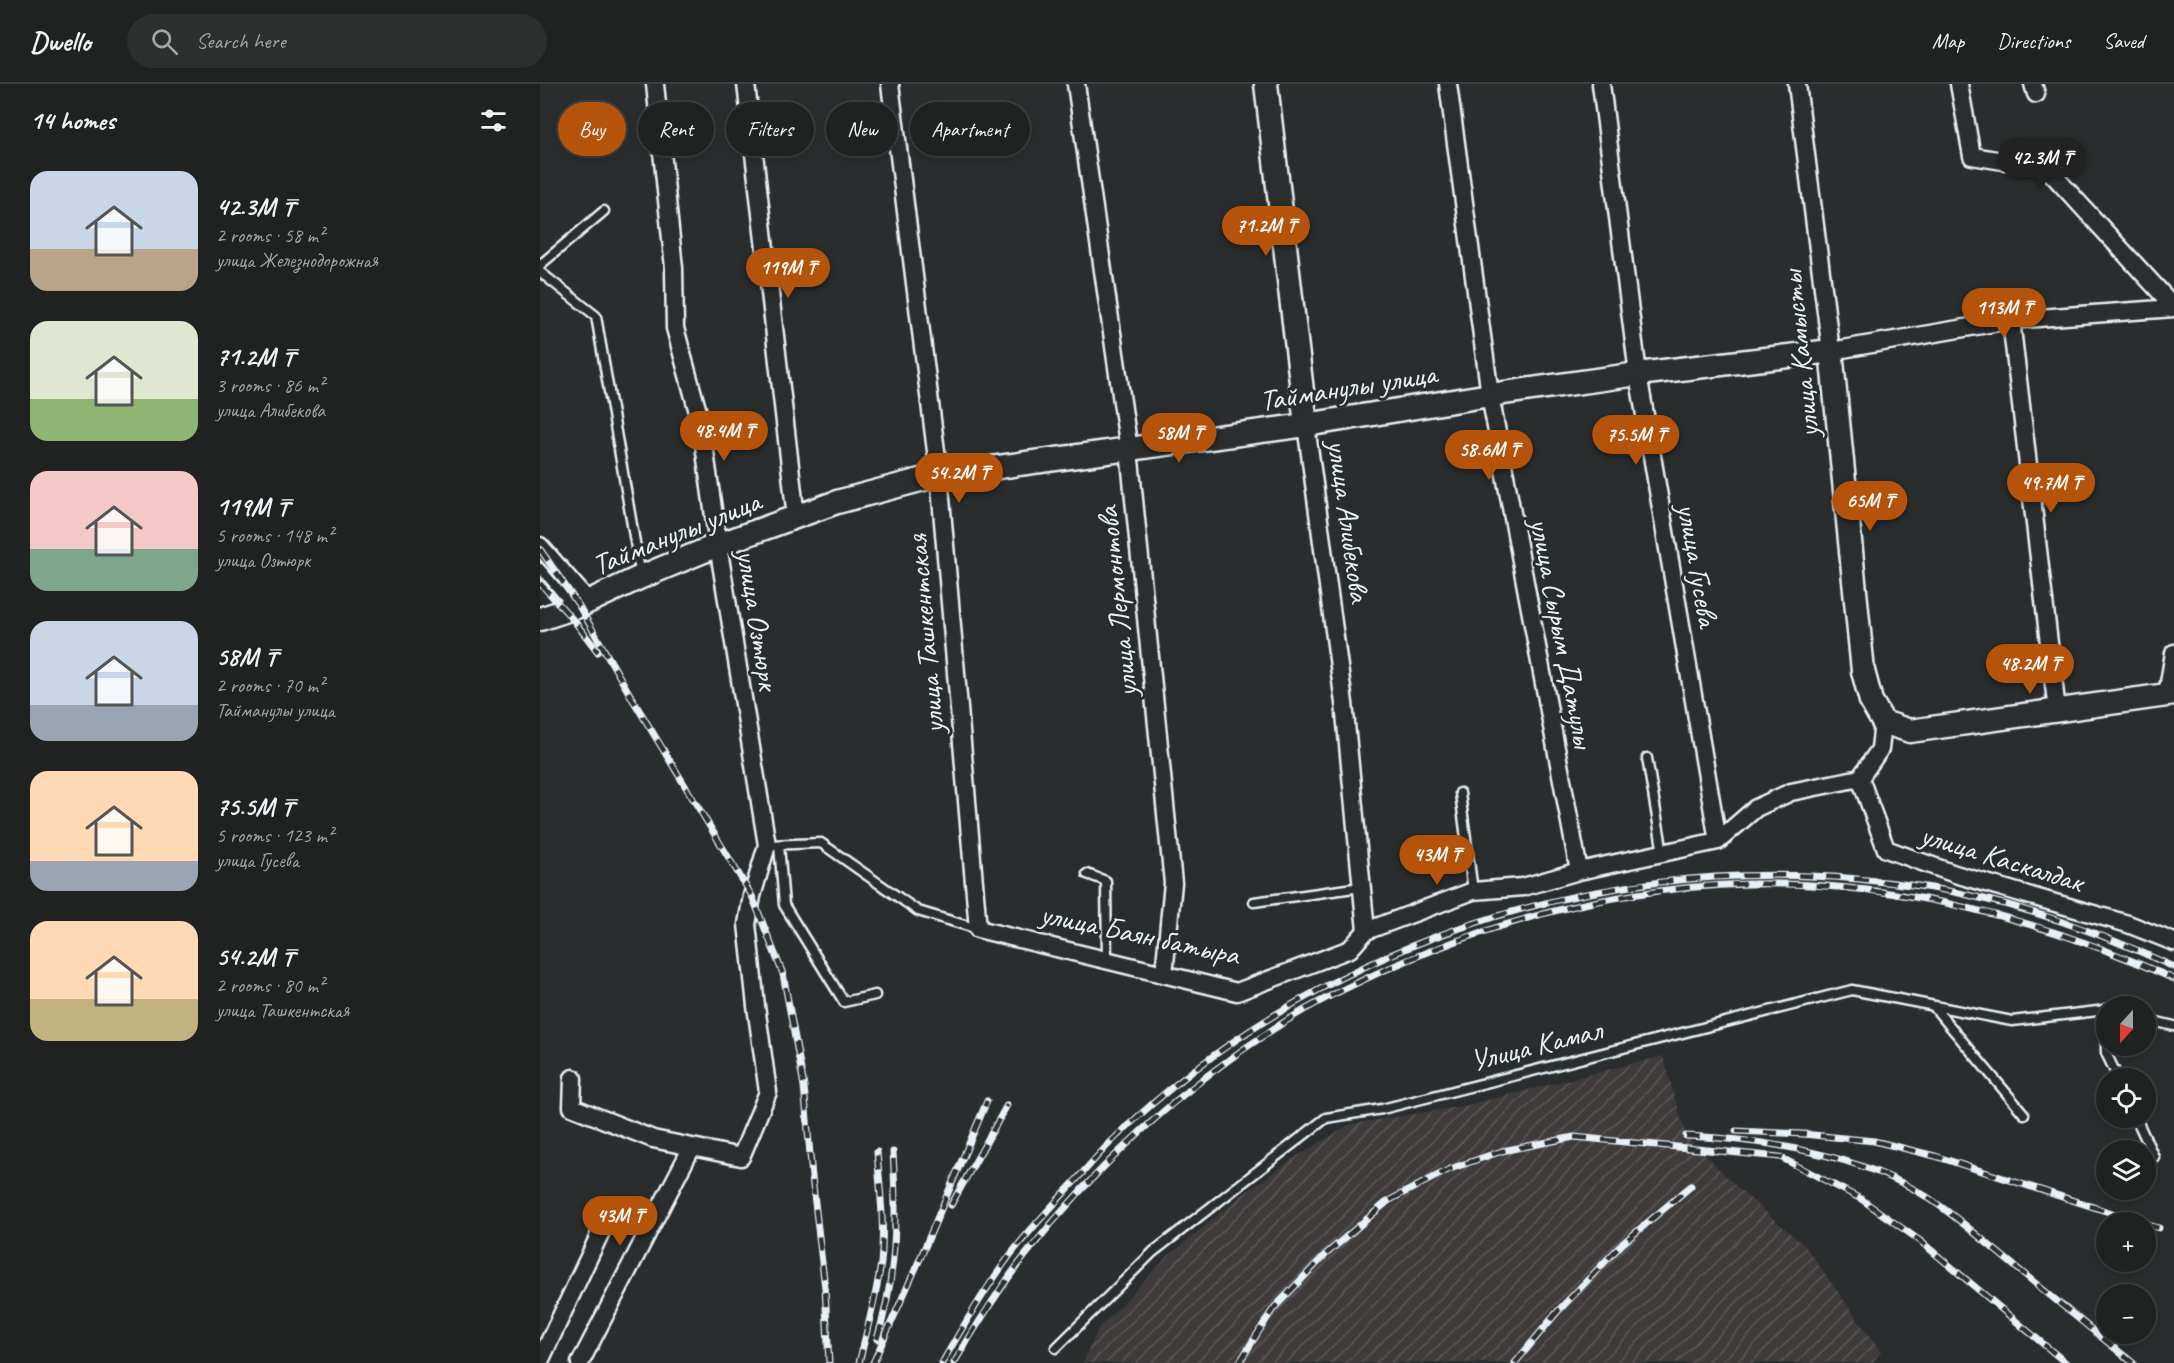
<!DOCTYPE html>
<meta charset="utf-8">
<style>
:root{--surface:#202222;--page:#2d2f2f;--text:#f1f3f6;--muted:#a2a4a5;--line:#3d3f40;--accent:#b45309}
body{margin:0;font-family:Caveat,sans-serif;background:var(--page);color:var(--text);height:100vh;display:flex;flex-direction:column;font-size:22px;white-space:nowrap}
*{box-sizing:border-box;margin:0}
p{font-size:20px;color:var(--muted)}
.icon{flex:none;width:33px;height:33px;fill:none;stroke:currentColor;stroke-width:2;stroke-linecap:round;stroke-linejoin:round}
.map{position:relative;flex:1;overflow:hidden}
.details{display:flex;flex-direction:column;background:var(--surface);width:540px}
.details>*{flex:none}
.top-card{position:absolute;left:18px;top:18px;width:570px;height:54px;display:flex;gap:12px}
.needle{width:39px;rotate:201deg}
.buttons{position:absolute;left:1556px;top:912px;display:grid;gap:12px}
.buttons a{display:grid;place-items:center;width:60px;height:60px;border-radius:50%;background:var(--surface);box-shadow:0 3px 9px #0003,0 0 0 2px var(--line);font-size:30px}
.price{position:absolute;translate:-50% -51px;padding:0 14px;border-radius:21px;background:var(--accent);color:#fff;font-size:20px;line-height:39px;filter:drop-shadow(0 2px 3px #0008)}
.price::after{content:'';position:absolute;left:50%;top:36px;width:18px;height:14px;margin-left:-9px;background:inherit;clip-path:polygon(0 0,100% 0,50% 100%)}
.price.on{background:#222;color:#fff}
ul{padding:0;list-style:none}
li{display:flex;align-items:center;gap:18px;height:150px;padding:0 30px}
li span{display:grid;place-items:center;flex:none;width:168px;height:120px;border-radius:18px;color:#555}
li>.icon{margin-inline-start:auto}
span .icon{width:72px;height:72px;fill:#fffc;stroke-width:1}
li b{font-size:26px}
h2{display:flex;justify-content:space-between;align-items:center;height:72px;padding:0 30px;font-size:26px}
.pill{padding:0 21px;border-radius:27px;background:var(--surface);box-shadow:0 3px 9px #0003,0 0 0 2px var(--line);font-size:21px;line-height:54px}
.pill.on{background:var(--accent);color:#fff}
header{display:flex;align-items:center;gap:36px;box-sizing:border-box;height:84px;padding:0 30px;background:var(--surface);border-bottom:2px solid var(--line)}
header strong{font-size:28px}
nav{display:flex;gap:33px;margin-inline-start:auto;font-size:21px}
.search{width:420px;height:54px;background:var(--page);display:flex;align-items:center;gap:15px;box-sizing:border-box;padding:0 21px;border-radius:33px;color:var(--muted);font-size:22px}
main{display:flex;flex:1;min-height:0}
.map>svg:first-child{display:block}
.industrial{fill:url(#industrial-furrows)}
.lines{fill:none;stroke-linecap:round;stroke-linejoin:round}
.lane-casing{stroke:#e8f1f8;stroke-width:13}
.street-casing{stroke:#e8f1f8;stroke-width:21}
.secondary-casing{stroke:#e8f1f8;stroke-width:27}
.lane{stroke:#2a2d2e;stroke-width:8}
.street{stroke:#2a2d2e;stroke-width:16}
.secondary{stroke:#2a2d2e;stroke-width:22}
.rail-casing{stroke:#e8f1f8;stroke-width:7}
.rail{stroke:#2a2d2e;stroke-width:4.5;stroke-dasharray:14;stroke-linecap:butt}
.labels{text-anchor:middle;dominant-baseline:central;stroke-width:6;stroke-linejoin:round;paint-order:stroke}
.street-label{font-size:30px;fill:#e8f1f8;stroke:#2a2d2e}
</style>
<header>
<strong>Dwello</strong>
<div class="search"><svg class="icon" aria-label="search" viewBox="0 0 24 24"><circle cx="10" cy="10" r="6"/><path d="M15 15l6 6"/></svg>Search here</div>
<nav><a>Map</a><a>Directions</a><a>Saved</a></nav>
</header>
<main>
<section class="details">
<h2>14 homes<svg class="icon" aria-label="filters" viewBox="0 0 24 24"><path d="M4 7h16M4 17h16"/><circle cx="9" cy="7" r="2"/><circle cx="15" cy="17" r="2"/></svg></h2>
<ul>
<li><span style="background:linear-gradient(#c9d6e8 65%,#b9a48a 0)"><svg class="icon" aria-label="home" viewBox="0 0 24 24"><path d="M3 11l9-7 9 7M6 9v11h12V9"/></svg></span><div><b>42.3M ₸</b><p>2 rooms · 58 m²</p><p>улица Железнодорожная</p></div></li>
<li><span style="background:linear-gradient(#dfe7d0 65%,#8fb573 0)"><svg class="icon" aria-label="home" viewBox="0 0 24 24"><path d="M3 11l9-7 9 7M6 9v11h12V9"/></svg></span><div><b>71.2M ₸</b><p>3 rooms · 86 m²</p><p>улица Алибекова</p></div></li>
<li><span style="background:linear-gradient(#f6c9c9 65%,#7fa58c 0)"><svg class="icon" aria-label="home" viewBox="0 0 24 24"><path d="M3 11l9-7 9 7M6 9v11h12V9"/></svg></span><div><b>119M ₸</b><p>5 rooms · 148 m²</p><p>улица Озтюрк</p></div></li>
<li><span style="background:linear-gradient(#c9d6e8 70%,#9aa5b1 0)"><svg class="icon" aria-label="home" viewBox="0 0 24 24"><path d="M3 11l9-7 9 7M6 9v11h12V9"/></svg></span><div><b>58M ₸</b><p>2 rooms · 70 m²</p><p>Тайманулы улица</p></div></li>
<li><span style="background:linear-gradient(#ffd9b3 75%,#9aa5b1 0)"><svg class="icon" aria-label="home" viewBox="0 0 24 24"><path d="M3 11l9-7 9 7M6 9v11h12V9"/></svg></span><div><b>75.5M ₸</b><p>5 rooms · 123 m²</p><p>улица Гусева</p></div></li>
<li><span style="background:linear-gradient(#ffd9b3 65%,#c2b280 0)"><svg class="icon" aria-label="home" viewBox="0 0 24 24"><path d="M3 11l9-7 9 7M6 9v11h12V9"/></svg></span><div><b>54.2M ₸</b><p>2 rooms · 80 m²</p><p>улица Ташкентская</p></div></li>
</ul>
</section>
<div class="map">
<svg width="1634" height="1279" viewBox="0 0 1634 1279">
<defs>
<pattern id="industrial-furrows" width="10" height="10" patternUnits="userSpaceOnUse" patternTransform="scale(1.5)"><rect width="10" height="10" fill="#3f3b3b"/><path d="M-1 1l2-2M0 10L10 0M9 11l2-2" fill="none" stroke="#5b5858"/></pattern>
</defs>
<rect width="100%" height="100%" fill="#2a2d2e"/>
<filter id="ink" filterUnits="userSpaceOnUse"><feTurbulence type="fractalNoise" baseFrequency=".0167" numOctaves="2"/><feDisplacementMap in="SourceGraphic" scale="12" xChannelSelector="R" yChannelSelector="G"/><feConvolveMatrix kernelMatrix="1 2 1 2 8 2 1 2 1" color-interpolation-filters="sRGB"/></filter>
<g filter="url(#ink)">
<path class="industrial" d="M1123 972 1146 1052 1199 1105 1265 1162 1341 1268 1332 1279H543L558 1245 627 1173 701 1112 754 1074 811 1040 924 1022Z"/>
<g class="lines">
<g class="lane-casing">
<path id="lane" d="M0 181 64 127
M0 188 56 232 101 493
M0 484 33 523
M1107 674 1123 769
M920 709 933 807
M227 761 281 759 378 827 438 845
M239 761 244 821 304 918 335 911
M547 790 566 797 567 876
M714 818 821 803
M1393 922 1484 1030
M1565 925 1566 969 1578 994
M1605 935 1634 942
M1596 1034 1614 1073
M516 1264 613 1168 786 1034 842 1025 1312 906 1472 937 1566 926"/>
</g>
<g class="street-casing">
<path id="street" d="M206 0 256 434
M350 0 399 391 438 845 697 908 810 865 826 847 933 807 983 803 1039 787 1178 757 1216 724 1251 708 1320 694 1340 665 1343 638
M536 0 589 366 633 799 624 890
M908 0 950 311 1039 787
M1061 0 1098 290 1178 757
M1257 0 1291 267 1471 236 1634 224
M1419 0 1432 72 1463 77 1493 69 1634 223
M1493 0 1496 10
M1471 236 1517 627
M766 341 804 619 826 847
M0 462 48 517
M1627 611 1634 569
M1320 694 1346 765 1415 790 1588 840 1634 858
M33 994 32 1023 113 1055 201 1073 228 1008 216 922 207 840 212 812 227 761 178 461 161 339 135 244 134 184 115 0
M0 1277 65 1139
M40 1279 152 1063"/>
</g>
<g class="secondary-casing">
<path id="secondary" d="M726 0 766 341
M0 535 39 522 101 493 178 461 297 418 399 391 766 341 950 311 1098 290 1291 267 1323 587 1331 617 1343 638 1370 647 1634 610"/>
</g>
<use href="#lane" class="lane"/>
<use href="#street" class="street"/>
<use href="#secondary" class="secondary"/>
<g class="rail-casing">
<path id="rail" d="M0 465 39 522 93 616 212 812 243 890 264 1002 272 1093 285 1204 289 1279
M0 499 35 538 58 568
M1196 1047 1263 1050 1334 1057 1395 1072 1600 1138
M1146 1052C1222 1055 1322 1071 1387 1113 1415 1131 1440 1154 1466 1175 1508 1210 1550 1244 1593 1279
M411 1121 467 1021
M1605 1140 1619 1144
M337 1255C357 1191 357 1134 353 1068
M319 1279C327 1246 336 1213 341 1179 345 1143 340 1105 337 1068
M333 1279 379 1177 447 1017
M402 1279C423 1242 445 1205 471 1170 491 1144 515 1119 537 1095 550 1081 562 1066 576 1053 773 864 1048 771 1318 795 1356 799 1395 803 1432 812 1502 828 1569 852 1634 883
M414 1279C436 1242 458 1206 484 1173 557 1080 646 1000 746 937 776 918 808 903 840 888 956 836 1081 803 1209 800 1355 797 1503 835 1634 895
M699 1279 733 1225 786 1170 848 1117 910 1085 962 1067 1034 1053 1240 1073 1321 1115 1379 1156 1526 1279
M975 1279 1018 1227 1082 1160 1151 1102"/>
</g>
<use href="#rail" class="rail"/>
</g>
</g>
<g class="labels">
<g class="street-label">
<text transform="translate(1260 270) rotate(-96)">улица Камысты</text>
<text transform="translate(808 303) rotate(-9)">Тайманулы улица</text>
<text transform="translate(809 437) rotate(82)">улица Алибекова</text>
<text transform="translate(136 449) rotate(-22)">Тайманулы улица</text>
<text transform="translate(1158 481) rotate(80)">улица Гусева</text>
<text transform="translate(577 518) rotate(-96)">улица Лермонтова</text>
<text transform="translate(218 536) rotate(81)">улица Озтюрк</text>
<text transform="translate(1022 549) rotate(79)">улица Сырым Датулы</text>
<text transform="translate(385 550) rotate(-95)">улица Ташкентская</text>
<text transform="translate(1462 774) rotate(17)">улица Каскалдак</text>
<text transform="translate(600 850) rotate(12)">улица Баян батыра</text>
<text transform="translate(996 961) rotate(-14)">Улица Камал</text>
</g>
</g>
</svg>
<div class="buttons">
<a><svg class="needle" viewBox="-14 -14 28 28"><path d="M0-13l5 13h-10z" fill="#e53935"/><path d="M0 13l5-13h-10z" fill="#a2a4a5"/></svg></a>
<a><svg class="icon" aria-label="locate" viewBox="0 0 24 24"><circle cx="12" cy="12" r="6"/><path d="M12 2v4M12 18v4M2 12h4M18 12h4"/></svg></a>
<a><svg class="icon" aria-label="layers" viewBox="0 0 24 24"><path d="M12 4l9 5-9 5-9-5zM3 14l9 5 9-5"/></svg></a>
<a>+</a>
<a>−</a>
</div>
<b class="price on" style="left:1502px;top:105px">42.3M ₸</b>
<b class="price" style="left:726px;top:173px">71.2M ₸</b>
<b class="price" style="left:248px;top:215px">119M ₸</b>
<b class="price" style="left:1464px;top:255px">113M ₸</b>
<b class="price" style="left:184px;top:378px">48.4M ₸</b>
<b class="price" style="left:639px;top:380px">58M ₸</b>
<b class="price" style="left:1096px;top:382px">75.5M ₸</b>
<b class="price" style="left:949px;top:397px">58.6M ₸</b>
<b class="price" style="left:419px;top:420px">54.2M ₸</b>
<b class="price" style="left:1511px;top:430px">49.7M ₸</b>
<b class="price" style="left:1330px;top:448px">65M ₸</b>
<b class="price" style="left:1490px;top:611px">48.2M ₸</b>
<b class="price" style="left:897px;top:802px">43M ₸</b>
<b class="price" style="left:80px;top:1163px">43M ₸</b>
<div class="top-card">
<a class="pill on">Buy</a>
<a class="pill">Rent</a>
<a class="pill">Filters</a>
<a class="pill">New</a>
<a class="pill">Apartment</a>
</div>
</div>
</main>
